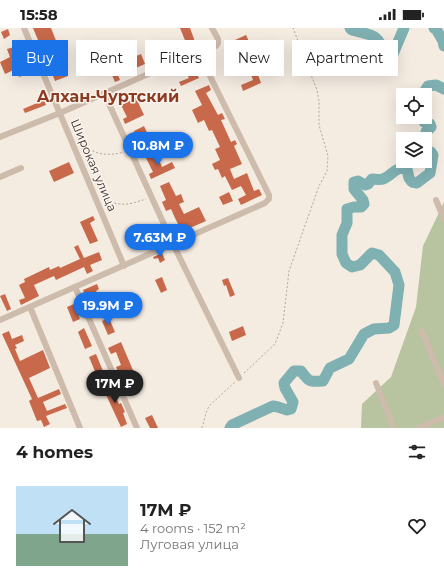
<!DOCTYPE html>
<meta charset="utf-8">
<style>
:root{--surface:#fff;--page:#f2f2f2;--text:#222;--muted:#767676;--line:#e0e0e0;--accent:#1a73e8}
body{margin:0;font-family:Montserrat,sans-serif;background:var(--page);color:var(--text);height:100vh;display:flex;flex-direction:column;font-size:15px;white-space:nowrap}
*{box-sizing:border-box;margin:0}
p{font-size:13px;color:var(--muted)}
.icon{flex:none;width:22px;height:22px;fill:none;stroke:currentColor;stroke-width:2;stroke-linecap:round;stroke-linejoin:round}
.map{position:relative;height:400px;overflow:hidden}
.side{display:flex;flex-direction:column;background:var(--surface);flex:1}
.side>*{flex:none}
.top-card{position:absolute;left:12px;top:12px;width:420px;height:36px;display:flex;gap:8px}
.fabs{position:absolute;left:396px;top:60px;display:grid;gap:8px}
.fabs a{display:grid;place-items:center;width:36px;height:36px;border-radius:0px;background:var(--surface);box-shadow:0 4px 16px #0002;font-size:20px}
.price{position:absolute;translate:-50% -34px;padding:0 9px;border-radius:14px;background:var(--accent);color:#fff;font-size:13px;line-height:26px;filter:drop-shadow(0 1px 2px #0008)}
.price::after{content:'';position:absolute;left:50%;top:24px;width:12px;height:9px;margin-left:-6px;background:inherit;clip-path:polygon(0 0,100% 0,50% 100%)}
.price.active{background:#222;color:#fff}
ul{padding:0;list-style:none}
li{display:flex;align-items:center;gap:12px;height:100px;padding:0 16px}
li+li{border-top:1px solid var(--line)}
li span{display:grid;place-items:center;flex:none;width:112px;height:80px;border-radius:0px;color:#555}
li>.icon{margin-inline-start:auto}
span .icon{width:48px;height:48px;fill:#fffc;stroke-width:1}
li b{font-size:17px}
h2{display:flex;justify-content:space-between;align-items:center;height:48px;padding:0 16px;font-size:17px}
.pill{padding:0 14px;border-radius:0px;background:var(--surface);box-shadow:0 4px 16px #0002;font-size:14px;line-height:36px}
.pill.active{background:var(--accent);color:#fff}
.status{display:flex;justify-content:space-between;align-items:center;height:28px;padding:0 20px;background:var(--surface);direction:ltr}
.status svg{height:11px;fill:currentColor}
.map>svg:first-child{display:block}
.green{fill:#b8c4a0}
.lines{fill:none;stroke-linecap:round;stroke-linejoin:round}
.river{stroke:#7fb0b2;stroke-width:11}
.building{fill:#c8694b}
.path{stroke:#b9a596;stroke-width:1;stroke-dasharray:2 2;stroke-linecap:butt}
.minor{stroke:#cdbbac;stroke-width:6}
.labels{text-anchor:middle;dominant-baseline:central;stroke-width:3;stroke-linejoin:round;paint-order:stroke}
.street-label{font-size:12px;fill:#3b302b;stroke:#fbf5ee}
.district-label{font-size:16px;font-weight:bold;fill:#8c3b22;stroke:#fbf5ee}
</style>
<div class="status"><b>15:58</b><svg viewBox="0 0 49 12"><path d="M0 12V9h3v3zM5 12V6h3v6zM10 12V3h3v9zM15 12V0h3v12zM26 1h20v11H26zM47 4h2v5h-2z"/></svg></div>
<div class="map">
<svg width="444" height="400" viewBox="0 0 444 400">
<rect width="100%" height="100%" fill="#f4ebe1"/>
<path class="green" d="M444 174V400H361L362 376 391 349 416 279 423 218Z"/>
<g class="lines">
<path class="river" d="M350 0 352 2C370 7 379 5 384 26L388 28 393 26 404 0
M434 0 436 1 443 13 444 18
M422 67 428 58 436 57 444 61
M422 89 424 94 430 96 431 99 426 104 424 111
M230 400 232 397 273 378 278 379 287 382 291 381 293 374 285 360 284 355 294 343H301C309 354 309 354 323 353L330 340 349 331 364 306 374 301 389 300 394 297 399 257 395 244 379 227 372 225 360 237 352 239 346 235 342 226V207L347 195V181L354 179H361L364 176 363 172 354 161V154L358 153 365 157 368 156 372 151C375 151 380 152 383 151 392 148 396 137 407 141L409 150 412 154 417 155 430 145 433 127 431 124 426 122 425 120"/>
</g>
<path class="building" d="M33 0H51L57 15 62 12 65 20 60 22 63 30 60 31 68 48 55 53Z
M180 0H190L197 19 189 22Z
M8 1 10 7 4 11 1 4Z
M246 7 257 31 253 33 261 55 243 63 241 57 253 52 247 36 242 38 240 32 246 29 240 15 226 22 224 17Z
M14 19 17 26 21 24 24 31 22 32 28 46 19 49 16 41 5 46 0 34 10 29 7 21Z
M125 21 127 26 132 24 134 29 141 26 145 36 129 43 120 23Z
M110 29 120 52 115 54 105 31Z
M191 32 195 41 200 38 202 43 197 46 199 50 181 58 179 54 189 50 182 36Z
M209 57 211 62 206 65 218 87 222 85 225 91 221 92 231 114 235 112 237 116 234 118 242 136 230 141 234 151 247 145 254 163 259 161 262 167 241 177 238 171 246 167 241 158 232 162 225 148 222 150 218 141 215 142 212 136 220 132 215 121 220 119 212 102 209 103 204 92 198 95 192 82 202 77 195 63Z
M136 70 144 87 125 96 123 91 127 89 121 77Z
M44 72 46 77 25 85 23 81Z
M144 98 149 109 138 113 134 103Z
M155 123 162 139 172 134 175 140 151 151 149 146 153 144 145 128Z
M69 134 74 145 54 154 49 143Z
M169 154 176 168 181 166 184 174 179 176 184 186 199 179 206 193 176 206 174 201 179 198 175 190 171 181 166 183 162 174 166 172 160 158Z
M229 164 233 173 223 177 219 169Z
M93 188 95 192 90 195 98 213 90 216 80 194Z
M78 217 84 230 99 224 102 232 90 237 93 243 87 246 84 239 56 252 54 248 34 257 39 268 21 277 19 272 25 270 19 257 25 254 24 251 49 239 50 242 59 238 60 240 80 231 74 219Z
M162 225 165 232 160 235 158 230 154 231 153 229Z
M162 249 167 262 161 265 155 252Z
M228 250 235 267 230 269 226 257 224 258 222 252Z
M97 256 99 261 96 263 101 273 104 272 107 280 98 284 90 266 86 268 83 262Z
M5 266 11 281 7 283 0 268Z
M74 276 80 291 73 294 67 279Z
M109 290 115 304 108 307 102 293Z
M243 298 246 307 232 313 229 304Z
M84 300 92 318 85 321 78 304Z
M9 303 12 311 22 307 24 313 15 317 17 320 15 321 20 333 43 322 50 340 29 350 38 370 59 361 61 366 43 374 47 383 65 376 67 380 46 388 50 396 44 399 41 392 37 393 29 373 32 371 2 306Z
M121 314 138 354 131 357 124 342 118 344 116 339 121 337 116 324 111 326 108 320Z
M96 326 103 343 96 346 89 329Z
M109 353 119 376 121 375 125 384 123 385 127 396 121 399 101 356Z
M152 387 158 400H150L145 390Z"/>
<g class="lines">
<path class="path" d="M79 114C94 126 105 129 124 124
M103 171C122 179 127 177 146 171
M244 345 275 316 283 295 289 243 319 158 327 143 328 128 319 97V73L317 62 293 0
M202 400 206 385 209 378 235 354"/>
<path class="minor" d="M24 0 124 238
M104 65 173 216 239 350
M0 109 60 85 198 24 216 18 218 15V11L212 0
M0 149 21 140
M436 172 444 191
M75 259 137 400
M30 279 80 400
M0 292 265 175 269 171V167L198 24
M422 303 444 357
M376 355 394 400
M419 400 444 389"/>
</g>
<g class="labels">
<g class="street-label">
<text transform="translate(94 137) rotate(67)">Широкая улица</text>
</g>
<g class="district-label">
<text x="108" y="68">Алхан-Чуртский</text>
</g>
</g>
</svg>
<div class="fabs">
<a><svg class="icon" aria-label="locate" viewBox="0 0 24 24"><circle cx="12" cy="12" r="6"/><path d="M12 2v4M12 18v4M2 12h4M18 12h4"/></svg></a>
<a><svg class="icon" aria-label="layers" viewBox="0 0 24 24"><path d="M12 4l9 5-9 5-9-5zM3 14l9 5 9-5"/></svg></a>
</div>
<b class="price" style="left:158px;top:138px">10.8M ₽</b>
<b class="price" style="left:160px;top:230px">7.63M ₽</b>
<b class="price" style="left:108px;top:298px">19.9M ₽</b>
<b class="price active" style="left:115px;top:376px">17M ₽</b>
<div class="top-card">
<a class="pill active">Buy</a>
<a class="pill">Rent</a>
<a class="pill">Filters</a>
<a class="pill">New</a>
<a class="pill">Apartment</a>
</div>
</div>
<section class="side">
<h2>4 homes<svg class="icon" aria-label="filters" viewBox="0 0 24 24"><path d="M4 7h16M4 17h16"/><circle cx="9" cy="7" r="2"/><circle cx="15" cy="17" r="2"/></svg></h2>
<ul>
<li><span style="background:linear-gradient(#bfe0f5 60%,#7fa58c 0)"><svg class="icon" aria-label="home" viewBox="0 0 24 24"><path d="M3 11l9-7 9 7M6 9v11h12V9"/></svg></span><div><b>17M ₽</b><p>4 rooms · 152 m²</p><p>Луговая улица</p></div><svg class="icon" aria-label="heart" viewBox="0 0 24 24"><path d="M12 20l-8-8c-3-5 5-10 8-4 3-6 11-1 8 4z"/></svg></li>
</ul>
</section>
